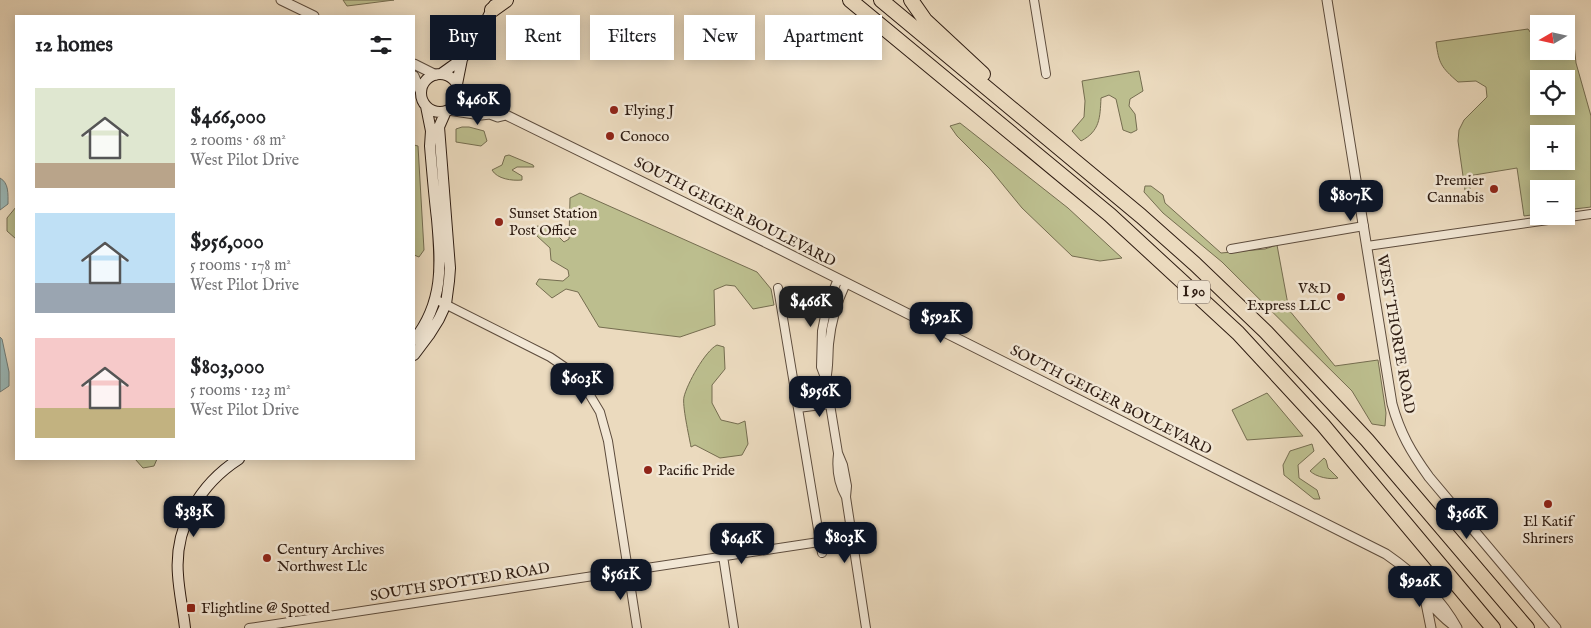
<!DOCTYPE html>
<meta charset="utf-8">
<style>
:root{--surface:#fff;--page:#f2f2f2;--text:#202124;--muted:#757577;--accent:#111827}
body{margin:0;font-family:"IM FELL English",serif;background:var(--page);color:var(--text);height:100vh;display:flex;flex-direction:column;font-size:19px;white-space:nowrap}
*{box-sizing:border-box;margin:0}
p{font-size:16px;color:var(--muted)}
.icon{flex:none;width:28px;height:28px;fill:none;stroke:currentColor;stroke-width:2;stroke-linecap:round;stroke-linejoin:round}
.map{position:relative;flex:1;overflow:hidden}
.sheet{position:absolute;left:15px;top:15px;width:400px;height:445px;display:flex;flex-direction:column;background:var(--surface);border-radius:0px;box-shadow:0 2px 12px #0003}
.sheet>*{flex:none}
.banner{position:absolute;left:430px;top:15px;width:475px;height:45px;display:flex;gap:10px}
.needle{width:32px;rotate:261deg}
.buttons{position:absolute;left:1530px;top:15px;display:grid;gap:10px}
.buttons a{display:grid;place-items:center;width:45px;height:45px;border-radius:0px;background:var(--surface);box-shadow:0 2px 12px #0003;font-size:25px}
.price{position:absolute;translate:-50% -42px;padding:0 11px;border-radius:10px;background:var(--accent);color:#fff;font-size:16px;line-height:32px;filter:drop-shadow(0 1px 2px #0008)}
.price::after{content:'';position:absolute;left:50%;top:30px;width:15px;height:11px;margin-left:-8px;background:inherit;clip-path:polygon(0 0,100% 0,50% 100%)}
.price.selected{background:#222;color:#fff}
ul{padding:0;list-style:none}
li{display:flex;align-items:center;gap:15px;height:125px;padding:0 20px}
li span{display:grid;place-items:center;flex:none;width:140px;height:100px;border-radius:0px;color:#555}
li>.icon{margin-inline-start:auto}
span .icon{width:60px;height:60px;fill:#fffc;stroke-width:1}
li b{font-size:21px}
h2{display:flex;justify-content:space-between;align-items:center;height:60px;padding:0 20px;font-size:21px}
.chip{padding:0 18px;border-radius:0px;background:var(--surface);box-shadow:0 2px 12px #0003;font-size:18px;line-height:45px}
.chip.selected{background:var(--accent);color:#fff}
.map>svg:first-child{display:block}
.green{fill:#bcbe8e;stroke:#756d50;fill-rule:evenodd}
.water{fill:#9ab9b9;stroke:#6f7a76}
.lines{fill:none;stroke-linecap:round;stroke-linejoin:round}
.minor-casing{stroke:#5d4c3d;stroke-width:10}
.tertiary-casing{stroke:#5d4c3d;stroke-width:11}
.secondary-casing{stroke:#2e1c12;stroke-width:12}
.motorway-casing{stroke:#2e1c12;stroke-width:16}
.minor{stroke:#f2e7d5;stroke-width:8}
.tertiary{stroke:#f2e7d5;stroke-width:9}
.secondary{stroke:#f2e7d5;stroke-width:10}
.motorway{stroke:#ebdabe;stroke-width:14}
.poi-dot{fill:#8f2418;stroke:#f2e7d5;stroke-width:2}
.labels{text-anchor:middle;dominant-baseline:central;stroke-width:5;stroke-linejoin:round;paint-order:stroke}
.shield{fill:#f2e7d5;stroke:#69594c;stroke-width:1}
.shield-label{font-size:14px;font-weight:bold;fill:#2e1c12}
.poi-label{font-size:15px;fill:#2e1c12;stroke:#f2e7d5;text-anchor:start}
.street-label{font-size:15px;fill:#2e1c12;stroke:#f2e7d5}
</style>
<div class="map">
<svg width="1591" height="628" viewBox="0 0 1591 628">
<rect width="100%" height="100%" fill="#ebdabe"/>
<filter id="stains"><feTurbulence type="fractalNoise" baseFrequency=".004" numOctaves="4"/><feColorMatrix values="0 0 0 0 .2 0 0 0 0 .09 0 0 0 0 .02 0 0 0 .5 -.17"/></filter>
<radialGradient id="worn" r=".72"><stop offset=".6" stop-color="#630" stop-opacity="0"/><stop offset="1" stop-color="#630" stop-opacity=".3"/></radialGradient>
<path class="green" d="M343 0H394L347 6Z
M1528 29 1534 37 1539 39V51H1566V45L1574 44 1576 63 1591 116V207L1566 210V189H1539V214L1524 216 1517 168 1468 176 1472 200 1465 190 1458 141 1459 130 1464 120 1487 97 1486 87 1476 81 1458 82C1441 67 1439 64 1436 42ZM1539 79H1566V106H1539ZM1539 134H1566V161H1539Z
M1139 71 1143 91 1130 99 1129 106 1135 114 1137 130 1131 133 1123 130 1116 99 1109 95 1101 98C1100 118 1100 131 1081 141L1072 131 1084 117 1085 101 1082 81Z
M960 123 1068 208 1122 258 1100 261 1072 256 1022 208 990 169 957 136 950 126Z
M462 127H469L484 131 487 141 481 146 456 142V129Z
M414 145 418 146 424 250 419 257 414 255Z
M509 155 533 165 534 167H517L512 170 522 176V180C512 181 497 179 492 170L502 165 505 156Z
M1145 186H1151L1163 195 1165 203 1221 253 1265 249 1277 245 1289 310 1335 366 1378 360 1386 413 1385 426 1372 424 1352 391 1222 262 1163 213 1144 192Z
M580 193 757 272 771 289 774 305 753 309 735 286 726 285 714 290 715 325 680 337 599 327 578 292 566 289 552 298 536 284 539 279 563 281 569 276 568 270 551 260 550 248 537 236V226L551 229 564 242 569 239 570 198Z
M16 207V239L7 231V218Z
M717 345 724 347 725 369 712 385V403L721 420 738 424 745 421 748 444 742 455 720 458 695 445 691 447C689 436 682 405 684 397 687 384 705 351 717 345Z
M1267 393 1303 436 1247 440 1232 410Z
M1312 444 1314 451 1298 465 1299 478 1317 490 1320 499H1314L1284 475 1283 465 1290 451Z
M1324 458 1326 460 1328 468 1338 478C1330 480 1316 477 1310 471Z
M135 459H157L154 466 143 468Z"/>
<path class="water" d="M0 178C9 183 8 194 8 204L0 210Z
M0 337 2 339 9 372V386L0 392Z"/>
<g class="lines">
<g class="minor-casing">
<path id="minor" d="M1034 0 1046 74
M1367 246 1591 214
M1231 249 1364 226
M838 279 827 306 822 331 821 367 826 380 838 453 843 465 847 486 846 497 866 628
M778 288 822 553
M435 299 550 357 569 370 585 387 600 412 608 441 637 628
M826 380C829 367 828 357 829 344 831 323 837 302 846 283
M798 408 829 404
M838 454C836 470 838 483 846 497
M723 556 734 628
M249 628 852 537"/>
</g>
<g class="tertiary-casing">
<path id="tertiary" d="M281 0 314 16
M1327 0 1392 404C1400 433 1411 452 1429 477L1556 628
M414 64 436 75
M414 76 421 93
M459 90 477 103 499 109 506 115 775 247 1386 554C1415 574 1440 597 1457 628
M448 110 481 115 490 114 498 117 506 115
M1406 570C1415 587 1440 617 1456 627
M1425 598 1431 628"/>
</g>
<g class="secondary-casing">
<path id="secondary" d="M441 74 462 59 483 27 494 5
M421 93a19 19 0 1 1 38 0a19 19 0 1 1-38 0Z
M457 84 462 59
M414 340C444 302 441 264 437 219 434 194 432 170 430 146L431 131 426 106
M414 355 429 335 439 319 446 304 449 281 450 268 439 127 446 111
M185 628C183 610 179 592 178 575 174 527 200 484 239 459"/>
</g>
<g class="motorway-casing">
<path id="motorway" d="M850 0 1110 215 1238 333 1323 425 1493 628
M881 0 1141 216 1195 264 1266 332 1367 440 1527 628
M911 0 925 20 983 74
M492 10 506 0"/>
</g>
<use href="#minor" class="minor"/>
<use href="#tertiary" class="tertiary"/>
<use href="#secondary" class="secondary"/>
<use href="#motorway" class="motorway"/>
</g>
<g class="poi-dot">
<circle cx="614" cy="110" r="5"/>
<circle cx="610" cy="136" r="5"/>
<circle cx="1494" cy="189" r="5"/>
<circle cx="499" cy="222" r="5"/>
<circle cx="1341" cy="297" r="5"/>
<circle cx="648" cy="470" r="5"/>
<circle cx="1548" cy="504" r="5"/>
<circle cx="267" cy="558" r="5"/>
<rect x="186" y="603" width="10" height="10" rx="2.5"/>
</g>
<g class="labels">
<rect class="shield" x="1178" y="280.5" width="32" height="23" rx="4"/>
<g class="shield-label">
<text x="1194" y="292">I 90</text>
</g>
<g class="poi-label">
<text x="624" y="110">Flying J</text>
<text x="620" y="136">Conoco</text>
<text x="1484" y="180" text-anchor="end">Premier<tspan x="1484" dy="17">Cannabis</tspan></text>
<text x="509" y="213">Sunset Station<tspan x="509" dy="17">Post Office</tspan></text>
<text x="1331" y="288" text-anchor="end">V&amp;D<tspan x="1331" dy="17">Express LLC</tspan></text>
<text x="658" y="470">Pacific Pride</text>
<text x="1548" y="521" text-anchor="middle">El Katif<tspan x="1548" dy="17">Shriners</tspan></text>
<text x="277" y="549">Century Archives<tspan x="277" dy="17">Northwest Llc</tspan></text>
<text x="201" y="608">Flightline @ Spotted</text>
</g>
<g class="street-label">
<text transform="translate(735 212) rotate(27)">SOUTH GEIGER BOULEVARD</text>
<text transform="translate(1396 334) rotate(80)">WEST THORPE ROAD</text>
<text transform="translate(1111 400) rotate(27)">SOUTH GEIGER BOULEVARD</text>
<text transform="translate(460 582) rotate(-9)">SOUTH SPOTTED ROAD</text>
</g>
</g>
<rect width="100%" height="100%" filter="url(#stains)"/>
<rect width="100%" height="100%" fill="url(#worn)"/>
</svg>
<div class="buttons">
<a><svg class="needle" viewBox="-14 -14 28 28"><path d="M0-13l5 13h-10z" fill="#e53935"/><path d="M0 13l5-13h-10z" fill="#757577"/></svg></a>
<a><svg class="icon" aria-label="locate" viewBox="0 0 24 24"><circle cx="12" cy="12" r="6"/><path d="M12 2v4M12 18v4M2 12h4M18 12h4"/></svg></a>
<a>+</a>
<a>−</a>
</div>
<b class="price" style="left:478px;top:126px">$460K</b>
<b class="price" style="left:1351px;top:222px">$807K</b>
<b class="price selected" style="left:811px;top:328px">$466K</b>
<b class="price" style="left:941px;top:344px">$592K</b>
<b class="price" style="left:582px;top:405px">$603K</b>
<b class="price" style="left:820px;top:418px">$956K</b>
<b class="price" style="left:194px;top:538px">$383K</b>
<b class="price" style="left:1467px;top:540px">$366K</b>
<b class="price" style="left:845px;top:564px">$803K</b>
<b class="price" style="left:742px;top:565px">$646K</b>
<b class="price" style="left:621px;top:601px">$561K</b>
<b class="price" style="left:1420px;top:608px">$926K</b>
<div class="banner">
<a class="chip selected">Buy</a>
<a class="chip">Rent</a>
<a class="chip">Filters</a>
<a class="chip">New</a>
<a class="chip">Apartment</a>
</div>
<section class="sheet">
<h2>12 homes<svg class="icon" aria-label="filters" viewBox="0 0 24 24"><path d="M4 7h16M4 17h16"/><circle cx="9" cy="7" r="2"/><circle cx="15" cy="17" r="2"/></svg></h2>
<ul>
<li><span style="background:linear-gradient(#dfe7d0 75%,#b9a48a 0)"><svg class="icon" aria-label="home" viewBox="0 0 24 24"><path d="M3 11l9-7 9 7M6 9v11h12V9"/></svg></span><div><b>$466,000</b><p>2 rooms · 68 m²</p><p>West Pilot Drive</p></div></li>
<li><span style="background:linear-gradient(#bfe0f5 70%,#9aa5b1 0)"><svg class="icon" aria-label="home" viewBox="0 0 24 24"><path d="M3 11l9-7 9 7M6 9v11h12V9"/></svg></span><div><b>$956,000</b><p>5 rooms · 178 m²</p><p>West Pilot Drive</p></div></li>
<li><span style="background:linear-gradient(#f6c9c9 70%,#c2b280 0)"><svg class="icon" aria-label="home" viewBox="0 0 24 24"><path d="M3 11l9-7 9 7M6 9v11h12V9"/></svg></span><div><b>$803,000</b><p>5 rooms · 123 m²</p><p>West Pilot Drive</p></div></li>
</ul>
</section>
</div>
